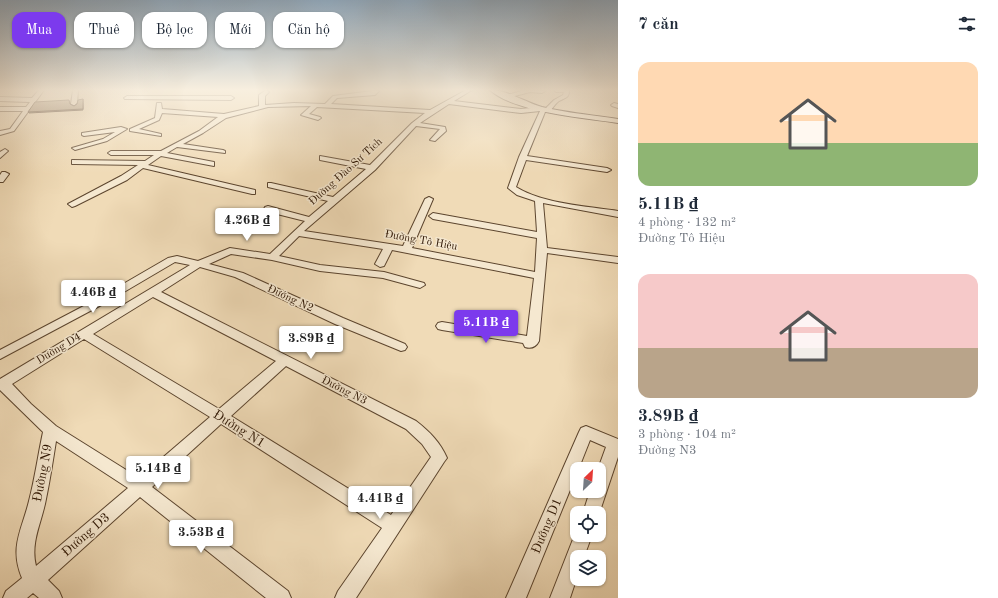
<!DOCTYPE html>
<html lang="vi">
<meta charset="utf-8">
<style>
:root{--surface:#fff;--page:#f6f6f7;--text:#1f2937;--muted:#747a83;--accent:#7c3aed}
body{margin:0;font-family:"Old Standard TT",serif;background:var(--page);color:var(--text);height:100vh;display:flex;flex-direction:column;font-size:15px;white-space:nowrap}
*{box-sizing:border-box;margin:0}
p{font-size:13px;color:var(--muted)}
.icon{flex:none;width:22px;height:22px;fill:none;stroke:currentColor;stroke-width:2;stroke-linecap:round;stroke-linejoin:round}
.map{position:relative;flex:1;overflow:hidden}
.panel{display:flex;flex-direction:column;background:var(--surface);width:380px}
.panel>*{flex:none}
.hud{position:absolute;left:12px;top:12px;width:380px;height:36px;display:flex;gap:8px}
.needle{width:26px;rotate:25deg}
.tools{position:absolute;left:570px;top:462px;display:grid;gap:8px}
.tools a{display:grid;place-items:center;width:36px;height:36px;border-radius:8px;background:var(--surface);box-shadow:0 1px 3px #0004;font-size:20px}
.price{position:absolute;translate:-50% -34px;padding:0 9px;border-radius:4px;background:#fff;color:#222;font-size:13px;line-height:26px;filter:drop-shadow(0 1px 2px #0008)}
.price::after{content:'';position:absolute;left:50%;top:24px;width:12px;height:9px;margin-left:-6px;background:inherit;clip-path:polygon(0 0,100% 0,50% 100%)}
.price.active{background:var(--accent);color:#fff}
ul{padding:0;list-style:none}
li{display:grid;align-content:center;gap:8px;height:212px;padding:0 20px}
li span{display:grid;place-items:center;height:124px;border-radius:12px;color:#555}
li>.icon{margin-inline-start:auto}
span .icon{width:72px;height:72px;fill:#fffc;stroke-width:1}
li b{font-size:17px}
h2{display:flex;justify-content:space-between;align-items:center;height:48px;padding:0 20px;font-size:17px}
.pill{padding:0 14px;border-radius:12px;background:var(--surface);box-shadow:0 1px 3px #0004;font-size:14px;line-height:36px}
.pill.active{background:var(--accent);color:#fff}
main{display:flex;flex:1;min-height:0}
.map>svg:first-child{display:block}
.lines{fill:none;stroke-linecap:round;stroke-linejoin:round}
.minor-casing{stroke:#5c452e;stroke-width:2}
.secondary-casing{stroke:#2b1300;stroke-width:2}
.minor{fill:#f5e8d0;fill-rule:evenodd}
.secondary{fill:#f5e8d0;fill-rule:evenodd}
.wall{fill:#7d6a52;stroke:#2b1300}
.building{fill:#917b5f;stroke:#2b1300}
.labels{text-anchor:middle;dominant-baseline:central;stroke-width:3;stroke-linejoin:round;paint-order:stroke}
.street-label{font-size:11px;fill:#2b1300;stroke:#f5e8d0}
.near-street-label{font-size:13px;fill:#2b1300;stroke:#f5e8d0}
</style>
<main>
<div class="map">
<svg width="618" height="598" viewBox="0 0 618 598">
<rect width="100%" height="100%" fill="#f0dbb7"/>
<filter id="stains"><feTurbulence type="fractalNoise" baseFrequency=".005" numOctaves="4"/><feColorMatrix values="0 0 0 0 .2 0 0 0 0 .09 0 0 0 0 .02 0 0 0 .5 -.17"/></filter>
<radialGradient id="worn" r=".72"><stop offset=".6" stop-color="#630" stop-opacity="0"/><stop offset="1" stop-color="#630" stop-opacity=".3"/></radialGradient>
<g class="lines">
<g class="minor-casing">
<path id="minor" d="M39 90H44L14 131 0 135V131L10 129 23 111H0V107H26L30 102 0 101V97L32 98Z
M73 90H78L77 104 74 106 71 104Z
M266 90 269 92 265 96V105L294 103 325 104 333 96 380 90 375 95 337 98 331 104 430 110 466 90H472L454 101 521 109 540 107 545 109 554 100 563 95 564 92H556L554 90H569C570 98 564 98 559 101 555 104 552 109 549 112H545L527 156 607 168 611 170 607 172 526 160 516 187C543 204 587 206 618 211V217L543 203 547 248 618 257V263L547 253 539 341C536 347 531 349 525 347L523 343 442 330 438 329 436 326 438 323 442 322 527 336 534 278 392 250 384 266 380 267 375 264 383 249 299 236 279 256 320 265 384 272 424 283 425 285 420 288 383 278 320 271 272 260 231 254 209 264 243 273 343 318 405 344 407 347 405 350 401 351 335 324 235 277 200 267 161 292 416 421C430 432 440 442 447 458L444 462 356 598H335L338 591 382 528 221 424 152 487 288 591 291 598H266L140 497 48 580 59 591 62 598H39L33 593 27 598H3L6 591 22 578C9 547 22 530 29 501 35 478 38 455 43 432L0 390V379L190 265 175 262 107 302 0 359V350L99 298 168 258 177 256 198 261 230 248 270 254 305 221 265 211 264 209 265 207 268 206 309 217 328 201 268 187V183H271L333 197 366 169 320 160V156L370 165 412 123 425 113 317 107 309 114 320 117 321 118 318 120 301 115 311 106 268 107 226 118 203 133 183 144 223 150 225 151V153L177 147 167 153 214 162V166L161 156 148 165 255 190V194H252L143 168 127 180 75 206 72 207 68 204 121 176 138 165 75 164H72V160L145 161 154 155H111L108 153 111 151H161L199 131 218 117 162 113 159 120 139 129 161 134V136L130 131V129L155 118 157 103H161L162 109 224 114 259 106V95ZM449 104 521 113 540 111 519 157 508 188 517 195 535 201 537 232 433 213 429 216 433 219 537 238 535 272 412 248 433 199 429 197 425 199 403 246 304 231 375 170 416 126 440 129 430 140 435 141 446 131 445 127 420 123ZM153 297 276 361 219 409 93 334ZM84 339 210 417 139 478 56 426 31 404 12 384ZM286 366 406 429 422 444 431 457 391 515 231 416ZM56 441 128 488 36 566C30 542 42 522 46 499 50 480 53 460 56 441Z
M525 90 545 91 542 93 530 92 507 98 504 96Z
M127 96H231L234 98 231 100 125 99 124 98Z
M614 103 618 104V108L612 106 611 105Z
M121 127 127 129 107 141 75 150 72 148 103 139 115 132 84 136 82 135V133Z
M5 149 8 151 0 158V152Z
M2 172H5L9 174 3 182H0V175Z
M586 426 618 439V457L599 514 583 513 590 491H599L598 469 606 447 590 440 575 478 577 479V491H583L577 493 570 490 526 598H506L579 432 581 428Z
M577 529V535H592L584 557H577V577L570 598H550Z"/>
</g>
<g class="secondary-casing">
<path id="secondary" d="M490 90C505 89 527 103 542 107 567 113 593 115 618 119V123C586 118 513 112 490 90Z"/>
</g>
<use href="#minor" class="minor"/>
<use href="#secondary" class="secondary"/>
</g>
<path class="wall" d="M83 99V110L29 113 28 112 70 104 74 106Z"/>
<path class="building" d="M83 99V109L28 112 35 102 69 100 70 104 74 106 77 104 78 100Z"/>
<linearGradient id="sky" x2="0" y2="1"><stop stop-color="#90a8bc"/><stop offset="0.52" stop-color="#f8efdf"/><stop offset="1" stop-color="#f8efdf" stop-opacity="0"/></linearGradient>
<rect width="618" height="173" fill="url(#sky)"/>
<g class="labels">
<g class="street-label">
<text transform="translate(346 172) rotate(-42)">Đường Đào Sư Tích</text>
<text transform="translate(421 241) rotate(10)">Đường Tô Hiệu</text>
<text transform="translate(290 299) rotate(25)">Đướng N2</text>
<text transform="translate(59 349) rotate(-31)">Dường D4</text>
<text transform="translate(344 391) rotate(27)">Đường N3</text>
</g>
<g class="near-street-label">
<text transform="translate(239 429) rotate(32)">Đường N1</text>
<text transform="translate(43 473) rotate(-79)">Đường N9</text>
<text transform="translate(547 526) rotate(-67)">Đướng D1</text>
<text transform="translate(86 535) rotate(-41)">Đường D3</text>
</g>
</g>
<rect width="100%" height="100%" filter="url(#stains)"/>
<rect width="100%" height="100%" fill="url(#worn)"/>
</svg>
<div class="tools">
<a><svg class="needle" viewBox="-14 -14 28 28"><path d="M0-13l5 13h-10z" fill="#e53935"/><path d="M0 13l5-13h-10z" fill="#747a83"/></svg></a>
<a><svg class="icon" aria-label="locate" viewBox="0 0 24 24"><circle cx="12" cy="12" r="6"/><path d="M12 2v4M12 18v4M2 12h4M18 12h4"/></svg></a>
<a><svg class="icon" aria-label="layers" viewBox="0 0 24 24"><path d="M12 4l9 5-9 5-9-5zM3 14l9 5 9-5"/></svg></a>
</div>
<b class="price" style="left:247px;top:242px">4.26B ₫</b>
<b class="price" style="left:93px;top:314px">4.46B ₫</b>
<b class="price active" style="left:486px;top:344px">5.11B ₫</b>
<b class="price" style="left:311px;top:360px">3.89B ₫</b>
<b class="price" style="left:158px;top:490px">5.14B ₫</b>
<b class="price" style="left:380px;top:520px">4.41B ₫</b>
<b class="price" style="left:201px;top:554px">3.53B ₫</b>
<div class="hud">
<a class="pill active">Mua</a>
<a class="pill">Thuê</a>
<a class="pill">Bộ lọc</a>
<a class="pill">Mới</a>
<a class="pill">Căn hộ</a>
</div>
</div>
<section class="panel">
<h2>7 căn<svg class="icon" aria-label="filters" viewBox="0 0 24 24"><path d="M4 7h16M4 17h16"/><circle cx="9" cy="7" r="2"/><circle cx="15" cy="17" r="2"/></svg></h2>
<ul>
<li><span style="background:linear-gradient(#ffd9b3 65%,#8fb573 0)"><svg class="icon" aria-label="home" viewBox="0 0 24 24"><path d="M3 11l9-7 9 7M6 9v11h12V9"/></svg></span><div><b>5.11B ₫</b><p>4 phòng · 132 m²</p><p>Đường Tô Hiệu</p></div></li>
<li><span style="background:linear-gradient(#f6c9c9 60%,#b9a48a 0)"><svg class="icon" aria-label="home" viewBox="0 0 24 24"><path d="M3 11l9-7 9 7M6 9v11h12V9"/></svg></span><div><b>3.89B ₫</b><p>3 phòng · 104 m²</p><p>Đường N3</p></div></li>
</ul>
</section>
</main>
